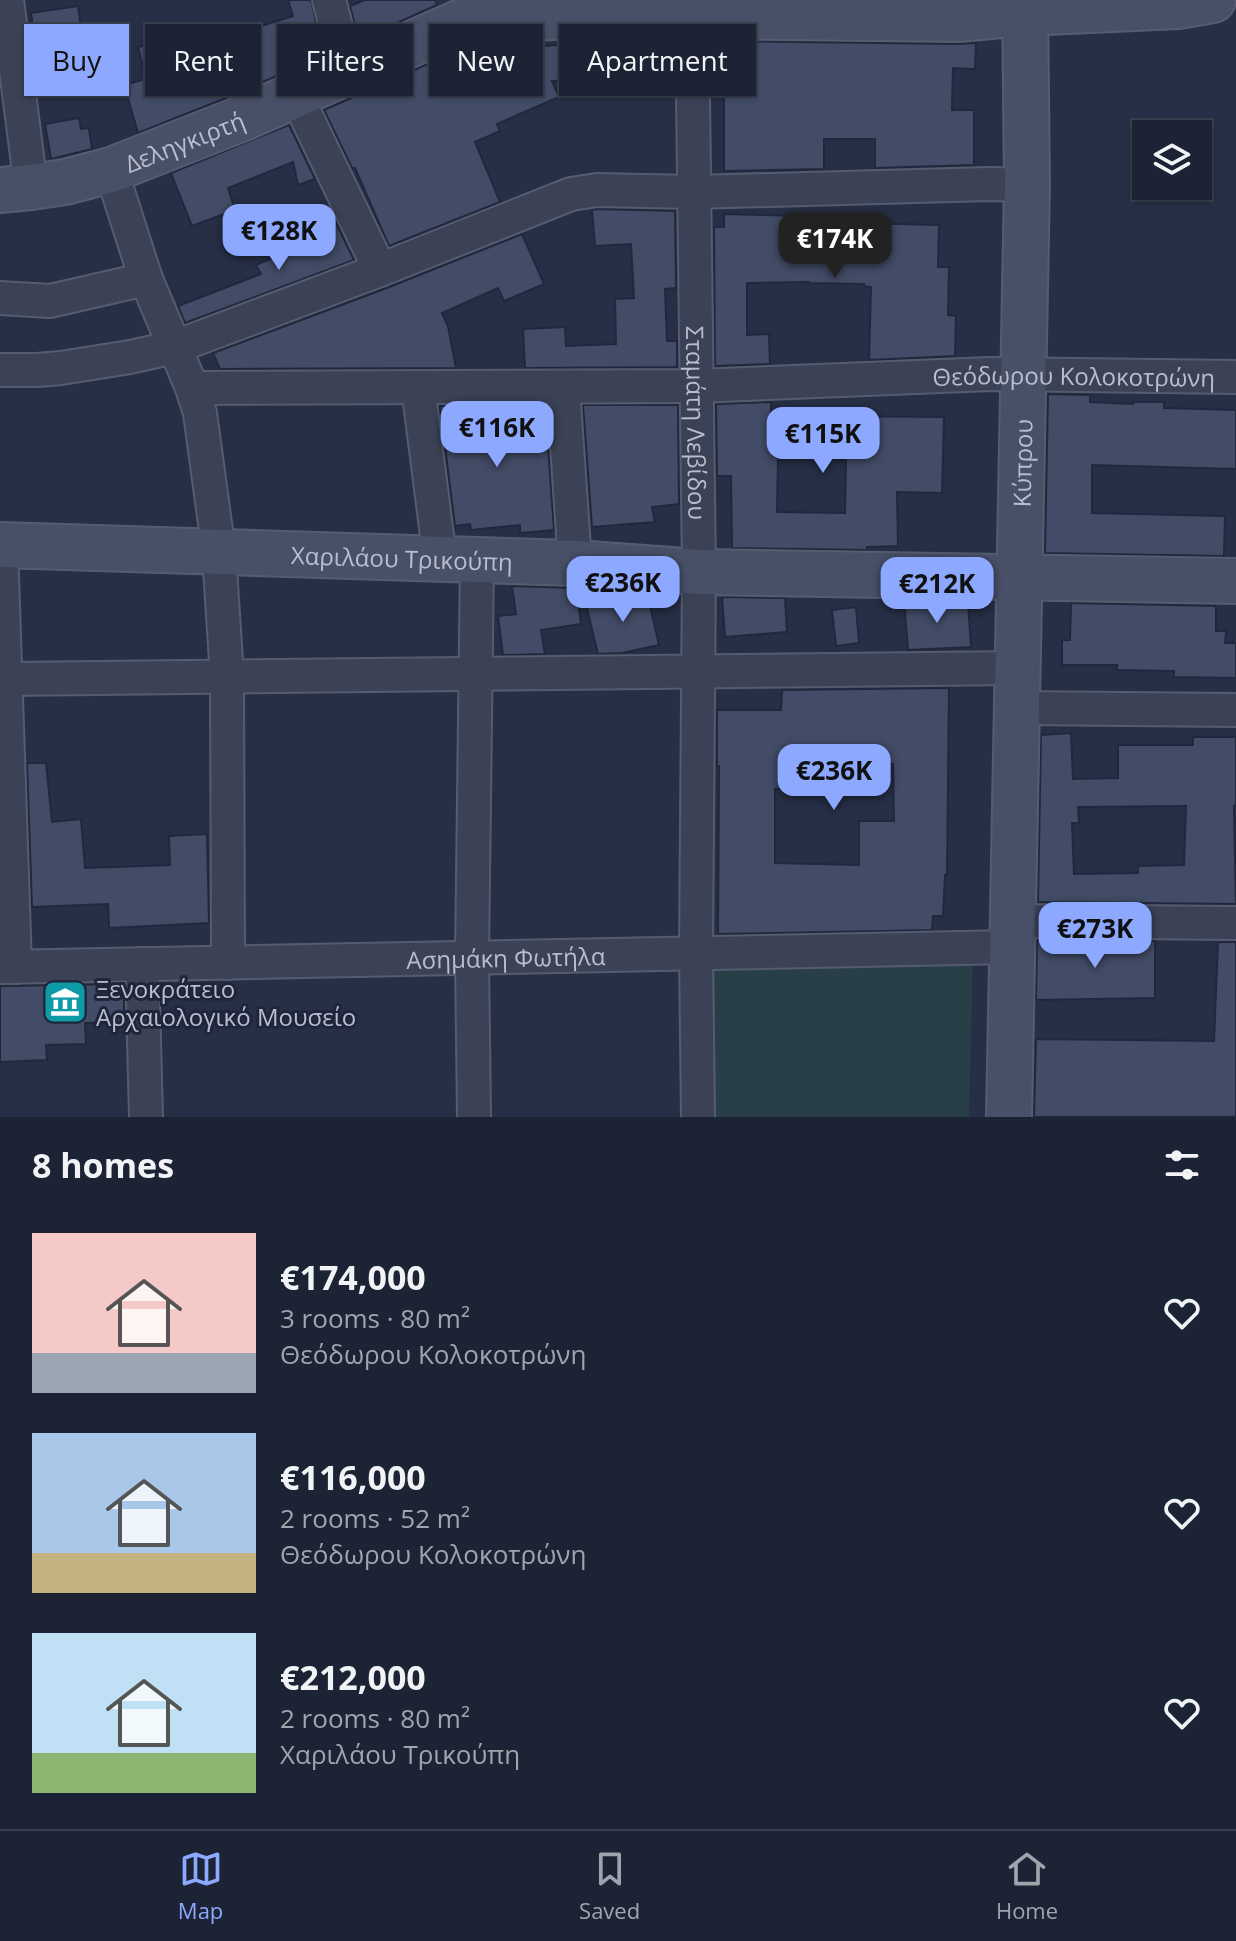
<!DOCTYPE html>
<meta charset="utf-8">
<style>
:root{--surface:#1c2334;--page:#292f40;--text:#f1f3f6;--muted:#a0a4ac;--line:#3a404f;--accent:#8da8ff}
body{margin:0;font-family:"Open Sans",sans-serif;background:var(--page);color:var(--text);height:100vh;display:flex;flex-direction:column;font-size:30px;white-space:nowrap}
*{box-sizing:border-box;margin:0}
p{font-size:26px;color:var(--muted)}
.icon{flex:none;width:44px;height:44px;fill:none;stroke:currentColor;stroke-width:2;stroke-linecap:round;stroke-linejoin:round}
.map{position:relative;height:1117px;overflow:hidden}
.side{display:flex;flex-direction:column;background:var(--surface);flex:1}
.side>*{flex:none}
.top-card{position:absolute;left:24px;top:24px;width:800px;height:72px;display:flex;gap:16px}
.fabs{position:absolute;left:1132px;top:120px;display:grid;gap:16px}
.fabs a{display:grid;place-items:center;width:80px;height:80px;border-radius:0px;background:var(--surface);box-shadow:0 2px 6px #0004,0 0 0 2px var(--line);font-size:40px}
.price{position:absolute;translate:-50% -68px;padding:0 18px;border-radius:16px;background:var(--accent);color:#111;font-size:26px;line-height:52px;filter:drop-shadow(0 2px 4px #0008)}
.price::after{content:'';position:absolute;left:50%;top:48px;width:24px;height:18px;margin-left:-12px;background:inherit;clip-path:polygon(0 0,100% 0,50% 100%)}
.price.active{background:#222;color:#fff}
ul{padding:0;list-style:none}
li{display:flex;align-items:center;gap:24px;height:200px;padding:0 32px}
li span{display:grid;place-items:center;flex:none;width:224px;height:160px;border-radius:0px;color:#555}
li>.icon{margin-inline-start:auto}
span .icon{width:96px;height:96px;fill:#fffc;stroke-width:1}
li b{font-size:34px}
h2{display:flex;justify-content:space-between;align-items:center;height:96px;padding:0 32px;font-size:34px}
.tag{padding:0 28px;border-radius:0px;background:var(--surface);box-shadow:0 2px 6px #0004,0 0 0 2px var(--line);font-size:28px;line-height:72px}
.tag.active{background:var(--accent);color:#111}
.dock{display:flex;justify-content:space-around;align-items:center;height:112px;border-top:2px solid var(--line);background:var(--surface);font-size:22px;color:var(--muted)}
.dock a{display:grid;justify-items:center;gap:4px}
.dock .active{color:var(--accent)}
.map>svg:first-child{display:block}
.green{fill:#283f47}
.building{fill:#424c66;stroke:#21283d;stroke-width:2;fill-rule:evenodd}
.lines{fill:none;stroke-linecap:round;stroke-linejoin:round}
.street-casing{stroke:#565c70;stroke-width:36}
.secondary-casing{stroke:#565c70;stroke-width:48}
.street{stroke:#3b4255;stroke-width:32}
.secondary{stroke:#485068;stroke-width:44}
.labels{text-anchor:middle;dominant-baseline:central;stroke-width:6;stroke-linejoin:round;paint-order:stroke}
.street-label{font-size:24px;fill:#b8bece;stroke:#1f263b}
.poi-label{font-size:24px;fill:#b8bece;stroke:#1f263b;text-anchor:start}
</style>
<div class="map">
<svg width="1236" height="1117" viewBox="0 0 1236 1117">
<rect width="100%" height="100%" fill="#262f46"/>
<path class="green" d="M973 956 969 1117H715L713 961Z"/>
<path class="building" d="M288 0H311L324 55 231 96 138 133 124 85 146 79 138 47 164 42 163 37 191 33 200 59 252 38 248 30 293 16Z
M365 0H435L437 5 359 40 350 6Z
M78 6 87 70 40 77 31 13Z
M605 40 673 41 674 84 608 87 607 76 552 81 559 97 497 124 500 131 475 142 500 202 389 246 355 168H352L324 110 468 46 535 43 537 47Z
M724 41 958 44 976 43 975 69 953 68 952 110H974V165L875 168V139H824V169L724 171Z
M79 118 81 129 89 128 92 149 51 159 45 124Z
M289 125 315 179 298 185 293 162 228 188 235 210 192 226 171 173Z
M598 209 675 211 676 288 665 289 667 341H677V367L525 368 523 329 565 327 566 346 616 344 615 299 634 298 631 244 595 246 592 210Z
M724 214 853 217V223L939 225 938 267H949L948 315 956 316 955 356 869 360 871 287 864 286V284L809 283V282L747 283V335L769 334 770 364 715 366 714 227H724Z
M334 219 354 260 185 323 178 306 261 274 256 265 310 242 306 232Z
M522 234 544 284 504 301 498 288 442 313 448 326 456 368 220 369 213 353 387 288Z
M1048 394 1090 395V402L1133 404V402H1164V408L1236 410V469L1092 465V513L1225 516 1224 556 1045 553Z
M771 402V413L815 414V416L944 417 942 493 897 492 898 546 867 547V550L732 548 731 476H717L716 404ZM778 455H824V460H846L845 513 777 512Z
M583 405H678L679 504 652 507 655 522 592 527Z
M440 406H526L529 436 547 434 554 530 520 533V525L471 530 470 524 455 526Z
M512 586 576 588 581 624 541 630 545 654 503 655 498 616 516 614Z
M641 593H647L659 645 622 653 598 654 586 605Z
M722 597 785 598 787 632 725 637Z
M904 600 968 602 971 647 908 650Z
M1071 603 1216 606V631H1226L1225 643H1236V678L1174 677V671L1117 670V665H1062V640H1070Z
M856 607 859 643 836 646 832 610Z
M949 688 947 875H945L943 916H933L932 930 718 934 719 766H717V710H781L782 690ZM838 763 893 764 894 821H859V865L775 863V789H838Z
M1071 733 1073 779 1118 778V745H1193V737H1236V806H1234L1236 904 1038 902 1041 735ZM1186 806 1184 865 1138 866V873L1074 874 1072 823H1079L1078 807Z
M27 763H46L52 822 81 819 85 868 170 865 169 836 207 834 209 923 109 928 108 904 32 907Z
M1037 940 1155 941V998L1036 1000Z
M1218 942H1236V1117H1034L1036 1039 1214 1041Z
M124 984V1022L85 1023 86 1044 46 1045 47 1060 0 1062V986Z"/>
<g class="lines">
<g class="street-casing">
<g id="street">
<path d="M7 0 31 187"/>
<path d="M329 0 348 71"/>
<path id="s1" d="M692 17 699 572 696 953 698 1117"/>
<path d="M296 95 380 270"/>
<path d="M111 170 146 279 192 388 200 413 219 553 227 677 228 963"/>
<path d="M0 298 50 301 146 279"/>
<path d="M0 370H37L61 368 130 357 175 347 380 270 571 194 597 190 693 192 989 184 1027 185"/>
<path d="M418 387 440 559"/>
<path d="M563 387 575 563"/>
<path id="s2" d="M192 388 697 386 990 374 1236 377"/>
<path d="M1 545 15 967"/>
<path d="M6 679 1018 668"/>
<path d="M1017 708 1236 710"/>
<path d="M1012 921 1236 923"/>
<path d="M142 964 146 1117"/>
<path id="s3" d="M0 967 1011 947"/>
<path d="M474 1117 472 958 477 560"/>
</g>
</g>
<g class="secondary-casing">
<g id="secondary">
<path id="s4" d="M0 190 31 187 65 182 111 170 241 119 461 22 473 20 604 15 958 19 1025 13 1178 6 1213 0"/>
<path id="s5" d="M0 545 575 563 699 572 1236 581"/>
<path id="s6" d="M1009 1117 1027 185 1025 0"/>
</g>
</g>
<use href="#street" class="street"/>
<use href="#secondary" class="secondary"/>
</g>
<defs>
<g id="museum-square" transform="scale(2.3)"><rect x="-9" y="-9" width="18" height="18" rx="4" fill="#0f9aa8" stroke="#1f263b"/><path d="M0-6L6-3V-2H-6V-3ZM-5-1h2V3h-2ZM-1-1h2V3h-2ZM3-1h2V3H3ZM-6 4H6V6H-6Z" fill="#fff"/></g>
</defs>
<g fill-rule="evenodd">
<use href="#museum-square" x="65" y="1002"/>
</g>
<g class="labels">
<g class="street-label">
<text stroke="none"><textPath href="#s4" startOffset="192">Δεληγκιρτή</textPath></text>
<text stroke="none"><textPath href="#s2" startOffset="882">Θεόδωρου Κολοκοτρώνη</textPath></text>
<text stroke="none"><textPath href="#s1" startOffset="406">Σταμάτη Λεβίδου</textPath></text>
<text stroke="none"><textPath href="#s6" startOffset="654">Κύπρου</textPath></text>
<text stroke="none"><textPath href="#s5" startOffset="402">Χαριλάου Τρικούπη</textPath></text>
<text stroke="none"><textPath href="#s3" startOffset="506">Ασημάκη Φωτήλα</textPath></text>
</g>
<g class="poi-label">
<text x="96" y="988">Ξενοκράτειο<tspan x="96" dy="28">Αρχαιολογικό Μουσείο</tspan></text>
</g>
</g>
</svg>
<div class="fabs">
<a><svg class="icon" aria-label="layers" viewBox="0 0 24 24"><path d="M12 4l9 5-9 5-9-5zM3 14l9 5 9-5"/></svg></a>
</div>
<b class="price" style="left:279px;top:272px">€128K</b>
<b class="price active" style="left:835px;top:280px">€174K</b>
<b class="price" style="left:497px;top:469px">€116K</b>
<b class="price" style="left:823px;top:475px">€115K</b>
<b class="price" style="left:623px;top:624px">€236K</b>
<b class="price" style="left:937px;top:625px">€212K</b>
<b class="price" style="left:834px;top:812px">€236K</b>
<b class="price" style="left:1095px;top:970px">€273K</b>
<div class="top-card">
<a class="tag active">Buy</a>
<a class="tag">Rent</a>
<a class="tag">Filters</a>
<a class="tag">New</a>
<a class="tag">Apartment</a>
</div>
</div>
<section class="side">
<h2>8 homes<svg class="icon" aria-label="filters" viewBox="0 0 24 24"><path d="M4 7h16M4 17h16"/><circle cx="9" cy="7" r="2"/><circle cx="15" cy="17" r="2"/></svg></h2>
<ul>
<li><span style="background:linear-gradient(#f6c9c9 75%,#9aa5b1 0)"><svg class="icon" aria-label="home" viewBox="0 0 24 24"><path d="M3 11l9-7 9 7M6 9v11h12V9"/></svg></span><div><b>€174,000</b><p>3 rooms · 80 m²</p><p>Θεόδωρου Κολοκοτρώνη</p></div><svg class="icon" aria-label="heart" viewBox="0 0 24 24"><path d="M12 20l-8-8c-3-5 5-10 8-4 3-6 11-1 8 4z"/></svg></li>
<li><span style="background:linear-gradient(#a9c7e8 75%,#c2b280 0)"><svg class="icon" aria-label="home" viewBox="0 0 24 24"><path d="M3 11l9-7 9 7M6 9v11h12V9"/></svg></span><div><b>€116,000</b><p>2 rooms · 52 m²</p><p>Θεόδωρου Κολοκοτρώνη</p></div><svg class="icon" aria-label="heart" viewBox="0 0 24 24"><path d="M12 20l-8-8c-3-5 5-10 8-4 3-6 11-1 8 4z"/></svg></li>
<li><span style="background:linear-gradient(#bfe0f5 75%,#8fb573 0)"><svg class="icon" aria-label="home" viewBox="0 0 24 24"><path d="M3 11l9-7 9 7M6 9v11h12V9"/></svg></span><div><b>€212,000</b><p>2 rooms · 80 m²</p><p>Χαριλάου Τρικούπη</p></div><svg class="icon" aria-label="heart" viewBox="0 0 24 24"><path d="M12 20l-8-8c-3-5 5-10 8-4 3-6 11-1 8 4z"/></svg></li>
</ul>
</section>
<nav class="dock">
<a class="active"><svg class="icon" aria-label="map" viewBox="0 0 24 24"><path d="M3 6l6-2 6 2 6-2v14l-6 2-6-2-6 2zM9 4v14M15 6v14"/></svg>Map</a>
<a><svg class="icon" aria-label="saved" viewBox="0 0 24 24"><path d="M7 4h10v16l-5-4-5 4z"/></svg>Saved</a>
<a><svg class="icon" aria-label="home" viewBox="0 0 24 24"><path d="M3 11l9-7 9 7M6 9v11h12V9"/></svg>Home</a>
</nav>
